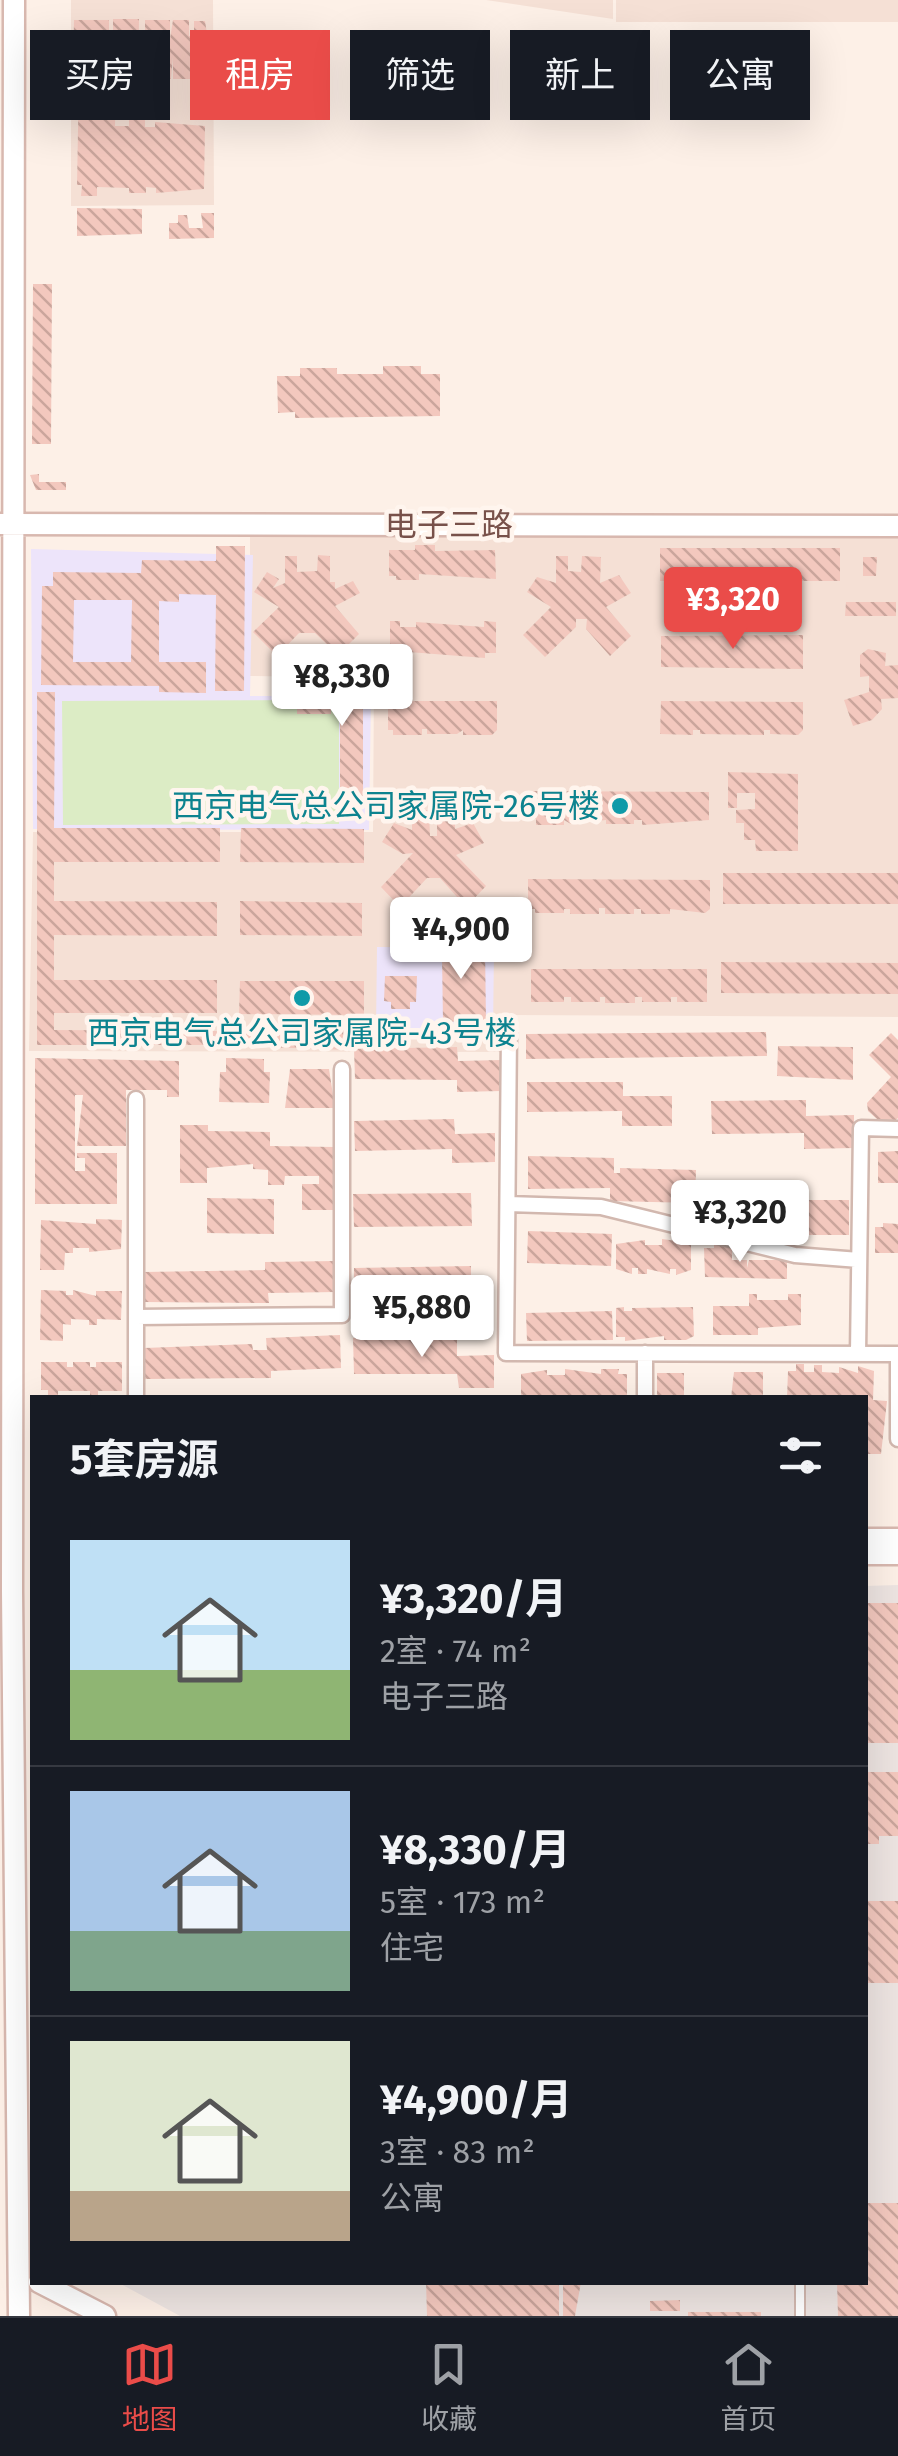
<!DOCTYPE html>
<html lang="zh">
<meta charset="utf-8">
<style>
:root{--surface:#171b24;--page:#20242c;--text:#f1f3f6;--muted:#9ea1a6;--line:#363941;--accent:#ea4c49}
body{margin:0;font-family:"Fira Sans","Noto Sans SC",sans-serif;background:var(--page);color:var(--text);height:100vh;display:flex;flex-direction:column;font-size:38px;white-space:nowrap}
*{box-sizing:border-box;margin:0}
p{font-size:32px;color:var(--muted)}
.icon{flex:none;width:55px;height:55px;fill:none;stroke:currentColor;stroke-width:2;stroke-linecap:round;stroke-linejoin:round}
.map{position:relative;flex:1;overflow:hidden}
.side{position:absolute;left:30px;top:1395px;width:838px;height:890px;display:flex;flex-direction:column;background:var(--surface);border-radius:0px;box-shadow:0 10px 40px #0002}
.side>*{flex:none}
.banner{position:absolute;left:30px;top:30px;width:840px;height:90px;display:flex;gap:20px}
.price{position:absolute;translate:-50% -85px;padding:0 22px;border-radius:10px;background:#fff;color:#222;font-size:32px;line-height:65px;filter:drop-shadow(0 2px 5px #0008)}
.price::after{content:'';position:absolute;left:50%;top:60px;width:30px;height:22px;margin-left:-15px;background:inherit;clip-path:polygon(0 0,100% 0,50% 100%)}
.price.current{background:var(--accent);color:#fff}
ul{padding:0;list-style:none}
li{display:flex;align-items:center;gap:30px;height:250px;padding:0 40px}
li+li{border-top:2px solid var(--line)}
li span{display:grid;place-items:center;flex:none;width:280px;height:200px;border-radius:0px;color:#555}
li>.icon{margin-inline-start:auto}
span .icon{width:120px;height:120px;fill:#fffc;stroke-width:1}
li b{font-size:42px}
h2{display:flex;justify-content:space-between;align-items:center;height:120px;padding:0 40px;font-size:42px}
.chip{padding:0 35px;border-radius:0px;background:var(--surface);box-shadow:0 10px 40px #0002;font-size:35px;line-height:90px}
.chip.current{background:var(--accent);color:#fff}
.tab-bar{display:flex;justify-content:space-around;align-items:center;height:140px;border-top:2px solid var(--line);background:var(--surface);font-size:28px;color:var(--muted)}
.tab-bar a{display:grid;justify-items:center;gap:5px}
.tab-bar .current{color:var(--accent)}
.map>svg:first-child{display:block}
.residential{fill:#f5e0d5}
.industrial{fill:#ede4e1}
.education{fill:#ede4fa}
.park{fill:#dcecc5}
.building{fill:url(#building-back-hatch);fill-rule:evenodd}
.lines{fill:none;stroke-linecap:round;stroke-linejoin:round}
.lane-casing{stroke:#d2b8af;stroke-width:12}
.street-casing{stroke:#d2b8af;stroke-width:19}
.secondary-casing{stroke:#d8b8af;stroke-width:25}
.lane{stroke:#fff;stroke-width:8}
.street{stroke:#fff;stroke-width:14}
.secondary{stroke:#fff;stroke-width:20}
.culture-dot{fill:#0f9aa8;stroke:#fff5ee;stroke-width:4}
.labels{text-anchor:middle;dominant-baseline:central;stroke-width:9;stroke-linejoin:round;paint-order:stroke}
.street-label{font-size:32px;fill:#78514a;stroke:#fff5ee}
.culture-label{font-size:32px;fill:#0d838f;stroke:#fff5ee;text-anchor:end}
</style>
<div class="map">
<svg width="898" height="2316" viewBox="0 0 898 2316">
<defs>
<pattern id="building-back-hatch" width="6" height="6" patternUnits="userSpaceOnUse" patternTransform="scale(2.5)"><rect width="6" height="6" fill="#f3c8be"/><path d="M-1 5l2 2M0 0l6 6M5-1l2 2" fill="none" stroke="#caa59c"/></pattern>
</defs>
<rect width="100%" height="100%" fill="#fdf0e7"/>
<path class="residential" d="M71 0H213L214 205 71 206Z
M486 0H613V19Z
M616 0H898V22H616Z
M250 535H898V1017L502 1015V1052L29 1051 33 832H373L374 678 250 676Z"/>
<path class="industrial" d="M898 1585V2316H180L119 2283 865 2282V1586Z"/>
<path class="education" d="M31 549 253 555 250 696H371L369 830 33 829Z
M377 947 494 948 493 1031 376 1030Z"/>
<path class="park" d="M339 700V824L63 825 62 701Z"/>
<path class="building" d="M113 19H139L138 79H116L115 126H129V120H145V127H155V122L205 126 204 189 156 193V188L146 187V193H129V188L97 187V196H81L82 185H77L79 75H73L74 20H109V39H113Z
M145 20H170V39L173 20H189V36H194V21H205L208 40 205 79H173V57L171 79H145Z
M77 208 142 209V234L77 236Z
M201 213H214V238L169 239V223H178V215H187L189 228H203Z
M33 284H52L51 444H32Z
M383 366H421V374H440V416L295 418V412L278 413 277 376H300V368H337V374H383Z
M39 474V482H66V490H36L30 475Z
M415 545H435V551L495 550 496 579 419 574V580H396V576H389V550H415Z
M216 546H245L244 691H215L216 595 179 594V602L159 601V662H206V693L159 692V686L41 685 42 586H53V572L141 573 142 560 216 561ZM74 600H132L131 662H73Z
M660 548H840V581H660Z
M318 555 330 556V582H335V589L353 581 360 593 335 606 359 634 338 655 315 633H299L277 656 253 632 279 607 254 592 267 572 279 579 273 588 285 583V556H297V572L317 571Z
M556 556H568V571L581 572 582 556 601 557 600 583 619 575 631 593 606 607 631 636 610 656 586 629 587 619H576V627L545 657 523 635 551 607 527 592 537 577 556 583Z
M863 557H877L876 576H863Z
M846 602H896V616H845Z
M390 621H400V627H416V622L484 627V621L496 622V653H485V658L409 652V658H399V654H390Z
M803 635V669L661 667V636Z
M868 649 886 653 885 666 898 665V698L881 699 882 709 872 720 853 726 844 700 869 692V676L860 677V655Z
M309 684H363V796H340V693H331V714H297V692H309Z
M37 692H55L54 828H220V862H54V901L217 902V936L54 935V980H217V1013H54V1030L217 1031V1045H37Z
M388 701H497V730L492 735H463V730L457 734H427V729H422V735H393V730H388Z
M661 701 803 702V730L798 735 770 734V730H764V735L700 734V730H693V735L660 734Z
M728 772 798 774V851H756L755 840H744V823H736V810L755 809V793H737V808H728Z
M530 791 709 792V820L642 825V820H634V824H606V820L571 824 564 820V825H536V819H530Z
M437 809H455V829L473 823 484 843 456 855 486 886 466 907 440 878H427L400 907 381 887 413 853 403 854 382 842 394 823 412 830V812L420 810H429L430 836H437Z
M241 828 364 829V863L240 862Z
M723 873H898V904H723Z
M528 879 710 880V909L705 913 670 909V914H641V909H634V914H605V908H599V914H570V909H564V913H535V909H528Z
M240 901 362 903V936L240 935Z
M485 947 486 1021 443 1022 442 956H408V948Z
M721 962 898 963V994L721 993Z
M531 969H707V1002H677V997H671V1002H642V997H635V1003H605V997H600V1002H571V997H564V1002H531Z
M385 976H417L416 1002H410V1009H391V1002L384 1001Z
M240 981H364V1015L239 1014Z
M231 1029 352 1030V1050L231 1046Z
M766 1032 767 1056 526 1059V1034Z
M891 1033 898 1040V1118L887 1128 868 1111 867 1103 891 1077 869 1055Z
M778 1046 853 1047V1080L777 1076Z
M457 1047 458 1061 501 1060 502 1091 457 1092V1080L355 1079 354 1049Z
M35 1058 179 1061V1097H167V1090H126V1146H77L83 1095H75V1171H85V1158H77V1153H117V1204H35Z
M226 1058 264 1059V1072H270L269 1103 219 1102 220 1072H226Z
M290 1069H329L335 1108H285Z
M527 1082H623V1096H672V1126H622V1111L527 1112Z
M806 1100V1116L854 1115V1148L804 1149V1133L712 1134 711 1101Z
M454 1119 455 1134 495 1133V1162L452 1163V1149L355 1151 354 1121Z
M180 1125H208V1131L270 1132V1146L335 1147V1210H302V1184H319V1176H285L284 1185H268V1170L253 1169V1164L207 1168V1183H180Z
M898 1151V1183H878V1152Z
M528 1156 614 1158V1173H620V1168L696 1170 695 1203 610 1201V1188L528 1189Z
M708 1185H780V1200H849V1235H777V1220H708Z
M471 1193 472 1226 354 1227 353 1194Z
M207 1198 274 1199V1234L207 1233Z
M96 1219 122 1220 121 1249 89 1252V1248H73V1253H65L64 1270H40L41 1220 96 1224Z
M883 1223 898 1224V1253H875V1227H883Z
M528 1231 612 1234 611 1266 527 1263Z
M662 1239 691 1243V1270L676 1275V1269H670V1274L647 1269V1274H638V1268H632V1274L616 1269V1244L645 1240V1245H662Z
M714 1242H732V1260H747V1268L749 1260H787V1279L705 1277 704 1248H714Z
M336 1261 337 1292 268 1293 269 1303 144 1302 143 1272 265 1270V1262Z
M471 1266V1296L354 1298V1268Z
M41 1290 66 1291V1295H73V1290L96 1296V1291H122L121 1320 97 1319V1325H89V1320L71 1319V1325L63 1324V1341L40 1340Z
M749 1294H757V1300H788V1294H801V1325L758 1328V1335H713V1306H749Z
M624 1307V1311H632V1308L693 1307 694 1336 686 1340H664V1336L625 1341V1337H616V1308Z
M612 1311 613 1340 527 1341 526 1313Z
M340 1335 341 1368 271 1371V1378L145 1379 144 1348 252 1344 253 1350H267L266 1338Z
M353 1338H457V1356L494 1355V1388H459L457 1374H354Z
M41 1362H67V1367H73V1362H90V1367H96V1362H122V1391H98V1397H90V1391H58V1397H48V1390H41Z
M796 1364H804V1372H814V1365H822V1372L839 1373V1367L858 1373V1366L874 1371 873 1400 887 1401 881 1454H865V1398H787L788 1371H796Z
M565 1369 601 1374V1369H619L618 1374H627V1398H521V1374L547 1370V1375H565Z
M734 1372H763V1398H731Z
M657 1373H684V1398H657Z
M865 1603H898V1743H867Z
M865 1772H898V1836H879V1844H865Z
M865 1901H898V1983H865Z
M865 2203H898V2316H838L837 2282H865Z
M426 2282H559V2316H427Z
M563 2282H581L575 2316H563Z
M680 2300V2311H650V2301Z
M688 2312H761V2316H688Z"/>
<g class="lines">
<g class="lane-casing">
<path id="lane" d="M800 2316V2282"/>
</g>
<g class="street-casing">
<path id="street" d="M509 1032 506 1353 898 1354V1439
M508 1204 601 1207 795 1255 859 1260
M136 1317 342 1315V1069
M645 1353V1398
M858 1354 861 1128 898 1129
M136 1398V1099"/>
</g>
<g class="secondary-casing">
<path id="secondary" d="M14 0 12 1591 19 2316
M0 524 898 526
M865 1539H898
M865 1554H898
M39 2282 105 2316"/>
</g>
<use href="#lane" class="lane"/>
<use href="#street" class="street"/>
<use href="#secondary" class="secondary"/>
</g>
<g class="culture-dot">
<circle cx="620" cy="806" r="10"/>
<circle cx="302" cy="998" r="10"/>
</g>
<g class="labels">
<g class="street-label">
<text x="449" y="525">电子三路</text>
</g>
<g class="culture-label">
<text x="600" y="806">西京电气总公司家属院-26号楼</text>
<text x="302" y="1033" text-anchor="middle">西京电气总公司家属院-43号楼</text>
</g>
</g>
</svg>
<b class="price current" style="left:733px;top:652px">¥3,320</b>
<b class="price" style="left:342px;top:729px">¥8,330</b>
<b class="price" style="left:461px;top:982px">¥4,900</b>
<b class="price" style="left:740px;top:1265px">¥3,320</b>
<b class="price" style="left:422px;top:1360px">¥5,880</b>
<div class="banner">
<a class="chip">买房</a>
<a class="chip current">租房</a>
<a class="chip">筛选</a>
<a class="chip">新上</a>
<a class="chip">公寓</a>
</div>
<section class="side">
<h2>5套房源<svg class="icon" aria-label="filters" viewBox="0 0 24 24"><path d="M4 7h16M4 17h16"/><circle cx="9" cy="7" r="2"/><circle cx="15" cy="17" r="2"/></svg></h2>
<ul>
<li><span style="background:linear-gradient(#bfe0f5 65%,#8fb573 0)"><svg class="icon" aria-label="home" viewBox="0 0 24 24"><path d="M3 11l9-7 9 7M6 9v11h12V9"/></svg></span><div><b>¥3,320/月</b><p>2室 · 74 m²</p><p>电子三路</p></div></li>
<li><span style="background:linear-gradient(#a9c7e8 70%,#7fa58c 0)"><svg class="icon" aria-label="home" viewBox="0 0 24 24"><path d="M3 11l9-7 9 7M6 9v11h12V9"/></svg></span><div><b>¥8,330/月</b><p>5室 · 173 m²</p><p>住宅</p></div></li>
<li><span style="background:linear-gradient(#dfe7d0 75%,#b9a48a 0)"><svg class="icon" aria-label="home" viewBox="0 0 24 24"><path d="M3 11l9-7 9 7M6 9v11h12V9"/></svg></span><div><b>¥4,900/月</b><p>3室 · 83 m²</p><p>公寓</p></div></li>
</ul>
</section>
</div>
<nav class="tab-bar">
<a class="current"><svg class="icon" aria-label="map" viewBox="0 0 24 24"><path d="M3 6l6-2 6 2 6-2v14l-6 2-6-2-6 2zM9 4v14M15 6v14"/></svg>地图</a>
<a><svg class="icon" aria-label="saved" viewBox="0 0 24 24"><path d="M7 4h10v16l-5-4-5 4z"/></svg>收藏</a>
<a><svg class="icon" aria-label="home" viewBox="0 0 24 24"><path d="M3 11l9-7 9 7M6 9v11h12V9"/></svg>首页</a>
</nav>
